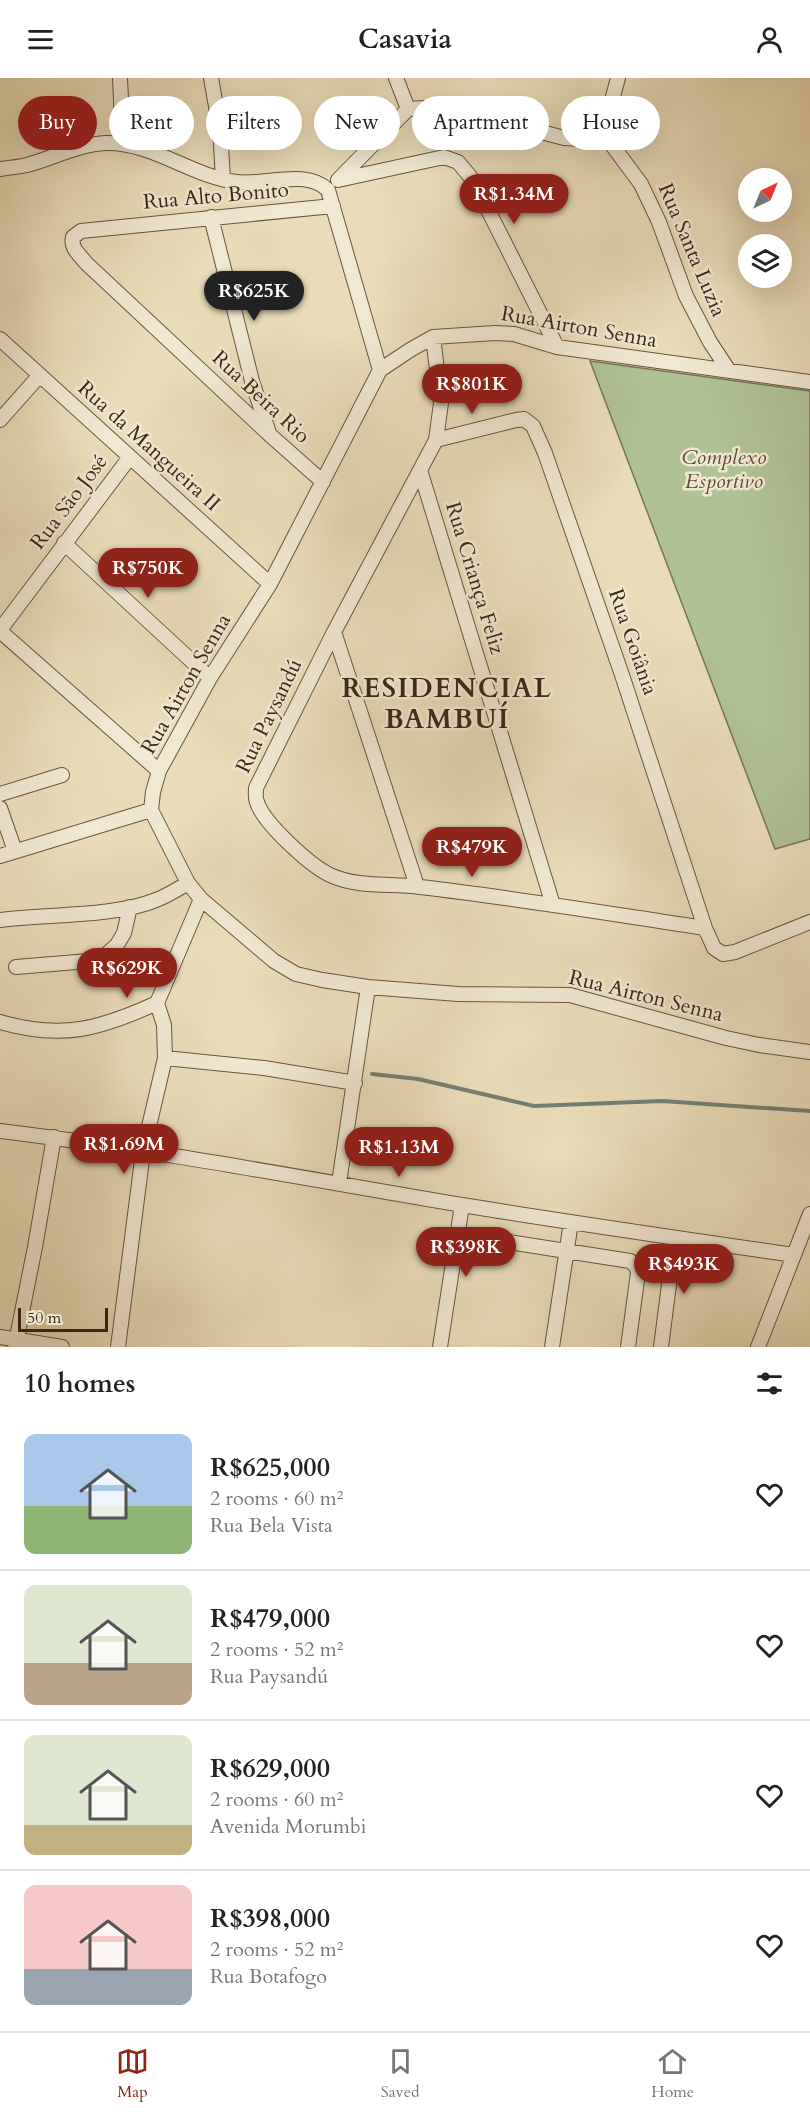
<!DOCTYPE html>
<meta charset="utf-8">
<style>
:root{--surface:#fff;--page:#f2f2f2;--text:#222;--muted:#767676;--line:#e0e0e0;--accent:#8f2418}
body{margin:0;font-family:Cardo,serif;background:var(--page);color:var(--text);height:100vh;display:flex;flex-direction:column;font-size:22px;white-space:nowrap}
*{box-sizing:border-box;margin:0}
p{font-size:20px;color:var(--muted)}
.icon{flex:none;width:33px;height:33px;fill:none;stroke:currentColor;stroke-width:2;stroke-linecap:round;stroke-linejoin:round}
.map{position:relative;height:1269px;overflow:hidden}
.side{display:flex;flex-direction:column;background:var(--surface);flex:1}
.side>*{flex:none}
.guide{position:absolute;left:18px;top:18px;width:774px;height:54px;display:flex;gap:12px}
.needle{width:39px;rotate:43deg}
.fabs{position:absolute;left:738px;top:90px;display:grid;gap:12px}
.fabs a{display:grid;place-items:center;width:54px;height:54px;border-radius:50%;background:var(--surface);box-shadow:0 6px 24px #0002;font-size:30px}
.scale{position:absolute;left:18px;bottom:15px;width:90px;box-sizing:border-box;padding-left:6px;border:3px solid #3d2614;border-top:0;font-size:16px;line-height:21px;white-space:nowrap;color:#3d2614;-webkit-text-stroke:4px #f1e8d1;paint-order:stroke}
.price{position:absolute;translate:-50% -51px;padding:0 14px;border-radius:21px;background:var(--accent);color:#fff;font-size:20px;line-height:39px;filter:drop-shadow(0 2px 3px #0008)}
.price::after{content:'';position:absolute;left:50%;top:36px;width:18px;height:14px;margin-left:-9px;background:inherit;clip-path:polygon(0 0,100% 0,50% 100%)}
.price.current{background:#222;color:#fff}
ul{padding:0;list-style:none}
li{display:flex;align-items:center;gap:18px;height:150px;padding:0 24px}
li+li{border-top:2px solid var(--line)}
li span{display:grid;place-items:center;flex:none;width:168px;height:120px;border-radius:12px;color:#555}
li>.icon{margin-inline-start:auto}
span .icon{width:72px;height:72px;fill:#fffc;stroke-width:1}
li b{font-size:26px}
h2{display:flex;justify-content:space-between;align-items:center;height:72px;padding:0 24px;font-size:26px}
.pill{padding:0 21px;border-radius:27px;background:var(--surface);box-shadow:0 6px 24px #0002;font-size:21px;line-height:54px}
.pill.current{background:var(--accent);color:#fff}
header{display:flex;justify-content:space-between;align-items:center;height:78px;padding:0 24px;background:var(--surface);font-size:27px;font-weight:700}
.menu{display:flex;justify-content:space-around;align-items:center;height:84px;border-top:2px solid var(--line);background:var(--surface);font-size:16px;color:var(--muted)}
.menu a{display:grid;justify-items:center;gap:3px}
.menu .current{color:var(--accent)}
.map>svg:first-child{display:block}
.green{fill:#b0c294;stroke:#767454;stroke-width:1.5}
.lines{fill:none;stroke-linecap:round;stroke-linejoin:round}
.stream{stroke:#747f73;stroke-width:4}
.minor-casing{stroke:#68543d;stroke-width:16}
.minor{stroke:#f1e8d1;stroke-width:14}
.labels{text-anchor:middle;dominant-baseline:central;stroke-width:5;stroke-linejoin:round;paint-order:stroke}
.street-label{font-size:21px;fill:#3d2614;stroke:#f1e8d1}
.park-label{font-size:21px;font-style:italic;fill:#5a4d34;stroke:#f1e8d1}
.district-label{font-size:27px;font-weight:bold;letter-spacing:1.5px;fill:#3d2614;stroke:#f1e8d1}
</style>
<header><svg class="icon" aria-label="menu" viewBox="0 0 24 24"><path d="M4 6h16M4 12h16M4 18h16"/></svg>Casavia<svg class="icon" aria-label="person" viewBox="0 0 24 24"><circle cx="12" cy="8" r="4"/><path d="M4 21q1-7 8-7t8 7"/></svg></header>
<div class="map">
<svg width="810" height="1269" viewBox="0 0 810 1269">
<rect width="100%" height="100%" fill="#eadcb8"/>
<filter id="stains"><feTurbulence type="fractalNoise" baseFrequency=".00333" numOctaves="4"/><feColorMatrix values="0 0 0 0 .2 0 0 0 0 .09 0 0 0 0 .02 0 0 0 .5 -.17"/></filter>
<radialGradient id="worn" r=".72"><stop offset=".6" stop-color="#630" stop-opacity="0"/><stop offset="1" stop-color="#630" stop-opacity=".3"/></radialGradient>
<path class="green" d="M590 283 810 313V761L775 771Z"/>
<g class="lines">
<path class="stream" d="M372 996 418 1001 534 1028 662 1023 810 1033"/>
<g class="minor-casing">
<path id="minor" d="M120 0 123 66
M211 0 220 51 223 101
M396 0 408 31
M618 0 611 26 609 63 641 106 659 144 686 218 710 264 729 293
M0 91C9 90 18 89 27 87 53 80 79 66 106 65 152 64 191 98 236 104 265 108 306 90 328 112L380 292
M339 101 408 31 425 30 470 35 564 60 609 63
M338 102 444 79 458 84 473 102 557 269
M211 139 252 303 269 355
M433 259 441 325 436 362 334 554 256 710C256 714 255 720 257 724 263 745 311 788 330 797 358 810 390 805 420 809 516 820 611 836 705 850
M0 261 270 506
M810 304 557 269 514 256 495 255 433 259 410 272 380 292 270 506 210 600 159 693 153 714 151 732 188 805 201 821 274 883 296 896 322 902 368 909 458 916 570 917 726 960 759 967 810 974
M0 342 39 298
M436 362 516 342 524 341 533 348 545 375 622 597 705 850 714 870 723 876 735 874 810 844
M420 392 553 827
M323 404 270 357 86 185C80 177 70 170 73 159L81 153 333 128
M64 465 210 600
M0 552 130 379
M0 553 159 693
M334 554 417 808
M0 716 62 697
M0 730 15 773
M0 778 151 732
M0 842C46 836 115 839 156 822 167 818 178 811 188 805
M16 889 89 883 105 878 117 867 124 855 130 829
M0 944C62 962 100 951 157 925L201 821
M165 980 264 990 355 1005
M0 1053C155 1072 308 1101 462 1127 572 1145 683 1161 794 1177
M339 1105 368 909
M457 1156 630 1183 636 1188 638 1195 628 1269
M0 1259 62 1269
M15 1269 35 1169 54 1059
M118 1269 143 1074 165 980 164 947 157 925
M440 1269 462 1127
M552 1269 571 1144
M661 1269 675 1160
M758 1269 810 1136"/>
</g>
<use href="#minor" class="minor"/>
</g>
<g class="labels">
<g class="street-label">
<text transform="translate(216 118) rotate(-5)">Rua Alto Bonito</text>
<text transform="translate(692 172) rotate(67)">Rua Santa Luzia</text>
<text transform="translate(579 249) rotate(10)">Rua Airton Senna</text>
<text transform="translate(261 319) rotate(43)">Rua Beira Rio</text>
<text transform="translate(149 368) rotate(42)">Rua da Mangueira II</text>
<text transform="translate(69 424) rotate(-53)">Rua São José</text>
<text transform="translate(475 500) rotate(73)">Rua Criança Feliz</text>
<text transform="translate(633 564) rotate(71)">Rua Goiânia</text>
<text transform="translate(186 606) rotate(-60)">Rua Airton Senna</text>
<text transform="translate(269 638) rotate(-64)">Rua Paysandú</text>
<text transform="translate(646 918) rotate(14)">Rua Airton Senna</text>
</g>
<g class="park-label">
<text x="724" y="379">Complexo<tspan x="724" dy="24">Esportivo</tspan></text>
</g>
<g class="district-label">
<text x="447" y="610">RESIDENCIAL<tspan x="447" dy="31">BAMBUÍ</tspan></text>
</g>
</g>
<rect width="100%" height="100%" filter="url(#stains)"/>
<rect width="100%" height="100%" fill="url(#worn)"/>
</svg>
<div class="fabs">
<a><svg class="needle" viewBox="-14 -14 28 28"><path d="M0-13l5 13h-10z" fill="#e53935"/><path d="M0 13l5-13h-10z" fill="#767676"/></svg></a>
<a><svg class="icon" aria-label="layers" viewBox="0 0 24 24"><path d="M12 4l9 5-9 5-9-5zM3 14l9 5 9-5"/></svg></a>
</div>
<div class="scale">50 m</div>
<b class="price" style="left:514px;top:147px">R$1.34M</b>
<b class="price current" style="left:254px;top:244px">R$625K</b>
<b class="price" style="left:472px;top:337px">R$801K</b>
<b class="price" style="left:148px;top:521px">R$750K</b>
<b class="price" style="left:472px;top:800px">R$479K</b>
<b class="price" style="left:127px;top:921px">R$629K</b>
<b class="price" style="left:124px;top:1097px">R$1.69M</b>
<b class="price" style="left:399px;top:1100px">R$1.13M</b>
<b class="price" style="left:466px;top:1200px">R$398K</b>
<b class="price" style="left:684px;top:1217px">R$493K</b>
<div class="guide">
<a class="pill current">Buy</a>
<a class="pill">Rent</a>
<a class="pill">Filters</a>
<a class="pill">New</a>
<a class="pill">Apartment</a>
<a class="pill">House</a>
</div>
</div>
<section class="side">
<h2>10 homes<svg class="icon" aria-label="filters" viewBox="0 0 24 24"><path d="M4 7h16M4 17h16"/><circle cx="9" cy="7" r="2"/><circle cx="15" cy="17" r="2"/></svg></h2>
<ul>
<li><span style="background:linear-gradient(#a9c7e8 60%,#8fb573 0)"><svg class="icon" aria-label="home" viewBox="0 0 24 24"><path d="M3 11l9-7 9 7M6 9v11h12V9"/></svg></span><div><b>R$625,000</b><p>2 rooms · 60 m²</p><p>Rua Bela Vista</p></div><svg class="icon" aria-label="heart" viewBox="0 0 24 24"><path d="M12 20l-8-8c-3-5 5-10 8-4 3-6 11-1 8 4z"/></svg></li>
<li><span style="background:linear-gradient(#dfe7d0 65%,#b9a48a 0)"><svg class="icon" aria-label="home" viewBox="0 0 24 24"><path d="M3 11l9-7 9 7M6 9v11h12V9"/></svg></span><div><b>R$479,000</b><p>2 rooms · 52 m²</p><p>Rua Paysandú</p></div><svg class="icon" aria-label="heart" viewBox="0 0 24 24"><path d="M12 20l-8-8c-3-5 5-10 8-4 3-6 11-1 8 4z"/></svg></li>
<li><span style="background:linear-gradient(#dfe7d0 75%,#c2b280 0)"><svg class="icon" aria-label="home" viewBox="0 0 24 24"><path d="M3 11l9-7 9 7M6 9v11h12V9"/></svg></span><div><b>R$629,000</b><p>2 rooms · 60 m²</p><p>Avenida Morumbi</p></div><svg class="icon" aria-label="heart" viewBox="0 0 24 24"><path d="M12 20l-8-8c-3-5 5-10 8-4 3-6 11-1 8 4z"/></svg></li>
<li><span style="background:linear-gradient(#f6c9c9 70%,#9aa5b1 0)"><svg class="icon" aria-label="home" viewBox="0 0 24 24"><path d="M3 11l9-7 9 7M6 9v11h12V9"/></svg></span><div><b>R$398,000</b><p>2 rooms · 52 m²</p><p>Rua Botafogo</p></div><svg class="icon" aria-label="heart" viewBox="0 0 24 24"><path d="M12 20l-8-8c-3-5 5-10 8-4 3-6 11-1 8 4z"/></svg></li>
</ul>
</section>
<nav class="menu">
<a class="current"><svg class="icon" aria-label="map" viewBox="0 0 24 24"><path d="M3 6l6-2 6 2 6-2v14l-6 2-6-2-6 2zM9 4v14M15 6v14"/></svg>Map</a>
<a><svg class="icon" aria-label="saved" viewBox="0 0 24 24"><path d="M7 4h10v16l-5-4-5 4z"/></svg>Saved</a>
<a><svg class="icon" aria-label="home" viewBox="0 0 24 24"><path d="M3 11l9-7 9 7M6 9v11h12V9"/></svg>Home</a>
</nav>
